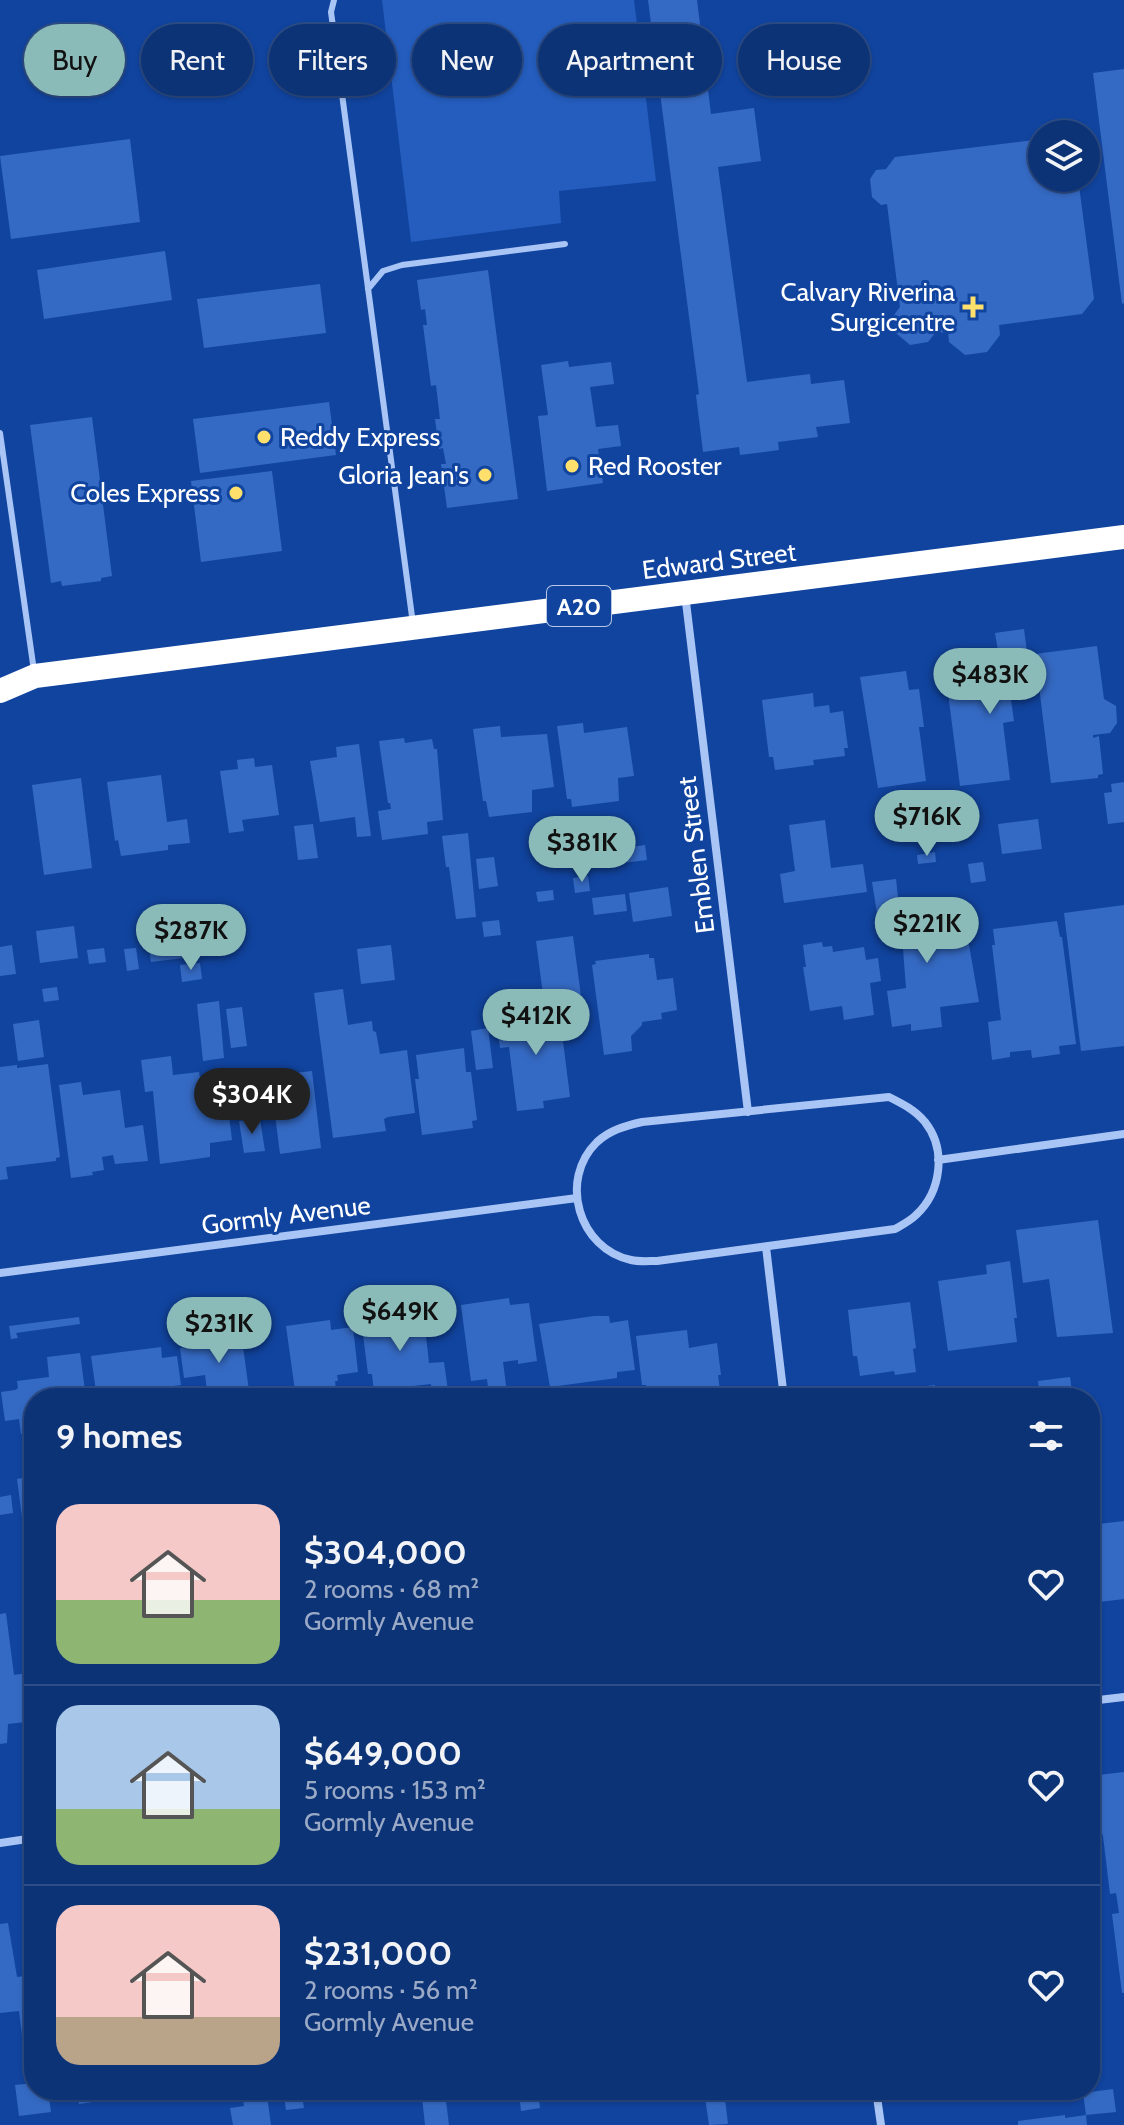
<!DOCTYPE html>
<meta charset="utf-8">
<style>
:root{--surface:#0d3377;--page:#163b7c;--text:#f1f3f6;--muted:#9aaac6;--line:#2d4e89;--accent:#8bbbb9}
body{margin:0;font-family:Cabin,sans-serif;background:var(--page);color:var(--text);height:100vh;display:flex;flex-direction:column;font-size:30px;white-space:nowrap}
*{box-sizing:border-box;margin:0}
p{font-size:26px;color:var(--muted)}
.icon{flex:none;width:44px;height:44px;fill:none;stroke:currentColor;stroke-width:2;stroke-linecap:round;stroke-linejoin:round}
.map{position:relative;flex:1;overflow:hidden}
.side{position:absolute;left:24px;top:1388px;width:1076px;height:712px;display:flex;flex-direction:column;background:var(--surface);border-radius:32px;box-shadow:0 2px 6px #0004,0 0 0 2px var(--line)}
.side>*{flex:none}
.guide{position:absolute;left:24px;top:24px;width:1076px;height:72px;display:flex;gap:16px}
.tools{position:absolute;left:1028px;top:120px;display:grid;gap:16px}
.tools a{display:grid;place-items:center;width:72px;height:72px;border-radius:50%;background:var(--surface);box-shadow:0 2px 6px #0004,0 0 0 2px var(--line);font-size:40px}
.price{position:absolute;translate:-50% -68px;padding:0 18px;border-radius:28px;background:var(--accent);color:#111;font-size:26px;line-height:52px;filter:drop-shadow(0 2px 4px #0008)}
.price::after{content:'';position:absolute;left:50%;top:48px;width:24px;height:18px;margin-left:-12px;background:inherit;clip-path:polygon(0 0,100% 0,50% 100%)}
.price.current{background:#222;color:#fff}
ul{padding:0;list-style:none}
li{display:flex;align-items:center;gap:24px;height:200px;padding:0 32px}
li+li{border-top:2px solid var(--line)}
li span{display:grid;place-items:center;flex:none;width:224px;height:160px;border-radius:24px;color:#555}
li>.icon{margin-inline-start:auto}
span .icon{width:96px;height:96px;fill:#fffc;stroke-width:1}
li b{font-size:34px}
h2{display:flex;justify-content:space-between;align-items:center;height:96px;padding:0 32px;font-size:34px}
.pill{padding:0 28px;border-radius:36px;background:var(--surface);box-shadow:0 2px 6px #0004,0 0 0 2px var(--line);font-size:28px;line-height:72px}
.pill.current{background:var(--accent);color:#111}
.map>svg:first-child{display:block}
.green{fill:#245dbe}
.building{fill:#356ac4}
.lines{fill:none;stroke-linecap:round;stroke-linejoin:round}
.lane{stroke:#a9c5f5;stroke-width:6}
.street{stroke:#a9c5f5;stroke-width:8}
.highway{stroke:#fff;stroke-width:24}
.poi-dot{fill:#ffe06d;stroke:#11449f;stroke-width:3}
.labels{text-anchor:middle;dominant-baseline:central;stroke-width:6;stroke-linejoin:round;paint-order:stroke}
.shield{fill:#11449f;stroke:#b8c7e2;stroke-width:2}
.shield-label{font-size:24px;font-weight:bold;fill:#fff}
.poi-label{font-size:26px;fill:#fff;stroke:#11449f;text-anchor:end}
.street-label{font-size:26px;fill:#fff;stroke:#11449f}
</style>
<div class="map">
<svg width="1124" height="2125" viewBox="0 0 1124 2125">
<rect width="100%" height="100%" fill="#11449f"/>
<path class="green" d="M382 0H634L656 181 559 191 561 223 411 242Z"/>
<path class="building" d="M648 0H697L711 114 754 108 761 161 718 167 747 382 810 374 811 384 844 380 850 423 816 427 818 437 778 442 779 450 740 455 739 447 703 452 696 395 699 394Z
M1124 69V303L1122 304 1093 73Z
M130 139 140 222 11 239 0 156Z
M1042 139V178H1078L1094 299 1082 314 999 325 1000 335 987 352 965 355 949 342 948 332 935 333 928 342 910 345 896 333 894 315 900 307 887 204 881 205 872 197 870 179 876 170 886 169 895 157Z
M165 251 172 300 44 319 37 270Z
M488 270 518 499 447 508 441 464H446L443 448 439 449 435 419H440L436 385 431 386 423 325H427L425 309 421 310 417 280Z
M320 284 326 333 204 348 197 299Z
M568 361 569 367 611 362 614 384 590 387 596 427 618 425 621 446 598 449 603 483 547 491 538 416 548 415 541 365Z
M329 402 336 455 200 473 193 419Z
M92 417 112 576 101 578V581L62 586 61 581 51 583 30 425Z
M272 471 282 551 201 562 191 481Z
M1024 629 1032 691 1019 693 1020 699 1011 700 1014 721 1003 723 1010 780 960 786 948 693 1004 687 995 633Z
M1097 646 1104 699 1116 706 1117 723 1110 733 1093 735V738L1099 736 1103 774 1098 775V778L1051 783 1035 654Z
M906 671 909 690 919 689 924 727H919L926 781 878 788 860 677Z
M813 693 814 707 829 705 830 713 843 711 848 748H844L845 756 813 760 814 765 775 770 773 757H769L762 700Z
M583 723 584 733 627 727 634 776 618 778 619 801 572 807 571 799H567L557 726Z
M500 726 501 737 547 734 554 787 532 790V812L489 817 486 801H483L473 729Z
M404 738 405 743 432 739 434 749H437L443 820 427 822 428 834 382 840 378 811 391 809 390 803H388L379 741Z
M359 744 371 836 357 837 355 817 320 822 310 761 337 757 336 747Z
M254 758 255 767 272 765 279 815 242 820 244 831 229 833 220 771 238 769 237 760Z
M161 775 167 822 187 819 190 843 168 845V850L121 856 118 840 115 841 107 782Z
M81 778 92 868 44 875 32 785Z
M1124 782V822L1108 824 1104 793 1112 792 1111 784Z
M955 793 959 833 940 835 936 795Z
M1038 819 1042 849 1002 854 998 824Z
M825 820 831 868 863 864 867 892 784 903 780 874 795 871 789 825Z
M313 824 318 858 298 860 294 826Z
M468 833 476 917 456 919 449 867H446L442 836Z
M645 845 647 860 575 869 573 855Z
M935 852 936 862 918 864 917 855Z
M494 857 498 886 479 889 476 859Z
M983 862 986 881 971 883 968 864Z
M588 876 590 891 575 893 573 878Z
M896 879 899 906 925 904 929 932 966 928 979 1002 940 1007 942 1027 911 1031V1024L892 1027 887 991 906 988 900 910 877 913 872 882Z
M668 887 672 916 633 922 629 893Z
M553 890 554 900 538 902 536 892Z
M625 894 627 911 594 915 592 898Z
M1124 905V1046L1081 1051 1064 913Z
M499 920 501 935 484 937 482 922Z
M1057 921 1060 937H1062L1076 1044 1059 1046 1060 1054 1032 1058 1031 1050 1010 1052V1057L992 1060 988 1022 1001 1020 992 945H995L993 929Z
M204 923 209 955 151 962 146 930Z
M74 926 78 958 40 963 36 931Z
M573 936 581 996 544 1002 536 941Z
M822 942 823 947 832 946 833 952 864 947 866 960 878 958 881 981 870 983 874 1015 844 1020 842 1006 810 1011 803 967H806L803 945Z
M12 945 16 974 0 976V947Z
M391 945 395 980 361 984 357 949Z
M104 948 106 962 89 964 87 950Z
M136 948 139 969 127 971 124 949Z
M649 954V958H654L657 980 673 978 677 1010 661 1013 662 1019 642 1022V1025L631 1036 632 1051 604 1055 592 965 596 964 595 961Z
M200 963 202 979 182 982 180 965Z
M57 987 59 1000 44 1002 42 989Z
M343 989 348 1025 372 1021 373 1031 376 1032 380 1054 407 1050 415 1113 388 1117 384 1119 386 1131 333 1138 314 993Z
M219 1001 224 1058 203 1061 197 1004Z
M242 1007 247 1046 231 1048 226 1009Z
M559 1009 570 1097 543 1101 544 1108 517 1111 509 1047 500 1048 496 1018Z
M39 1020 44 1057 18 1061 13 1024Z
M488 1028 493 1068 476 1070 471 1031Z
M464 1048 466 1072H471L477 1120 472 1121 473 1128 422 1135 415 1079H419L416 1055Z
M171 1056 173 1075 199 1072 207 1117 229 1115 232 1140 210 1143V1157L160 1164 153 1091 145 1092 141 1060Z
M48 1064 60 1157 56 1158V1161L6 1167 8 1179 0 1180V1067L17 1065V1068Z
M312 1071 321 1148 280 1154 270 1076Z
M81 1082 83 1095 120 1090 125 1128 143 1125 148 1161 115 1164 113 1155 102 1157 104 1170 92 1172 93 1175 71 1178 59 1085Z
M260 1119 265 1151 244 1153 239 1121Z
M1098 1220 1113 1333 1057 1337 1049 1279 1023 1283 1016 1230Z
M1010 1261 1017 1318H1014L1017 1342 948 1351 938 1281 987 1274 986 1265Z
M509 1298 510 1305 529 1303 537 1361 518 1364V1360L503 1362 507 1393 489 1395 487 1379 471 1381 461 1305Z
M910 1302 916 1348 913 1349 916 1372 895 1375 894 1371 860 1376 857 1356H853L848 1310Z
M389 1307 390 1313 423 1309 429 1363 444 1362 449 1398H432L431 1384 396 1388 397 1398H368L367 1394 374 1393 372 1374H368L360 1311Z
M594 1316H609L610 1323 628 1320 635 1370 617 1372V1378L550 1387 539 1324Z
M79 1317 80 1324 16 1333 18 1338 11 1339 9 1326Z
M330 1320 331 1330 353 1327 358 1372 337 1375 338 1381H335L337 1398H296L286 1326Z
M220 1330V1335L241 1332 250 1398H208L205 1375 184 1378 180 1348 201 1345 202 1332Z
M687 1330 689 1348 717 1343 721 1375H718L720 1391 670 1398H648L646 1385H642L636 1336Z
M161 1347 162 1358 177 1356 181 1385 166 1387 167 1398H97L91 1356Z
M80 1353 86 1398H34V1432L21 1434 19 1419 5 1421 1 1392 15 1390 18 1388 17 1381 49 1377 47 1357Z
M1070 1377 1073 1398H1040L1038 1381Z
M935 1385 936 1398H877V1392Z
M34 1476V1516L22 1517 17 1479Z
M11 1495 13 1513 0 1515V1497Z
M1124 1521V1599L1090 1603V1525Z
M34 1558V1588H30L26 1559Z
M6 1613 14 1675 33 1672 34 1721 8 1724 7 1743 0 1744V1614Z
M1124 1772V1993H1122L1112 1914 1119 1913 1116 1893 1110 1894 1103 1836 1090 1795V1776Z
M8 1923 17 1977 34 1975V2034L22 2035 19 2011 0 2013V1924Z
M34 2083V2090H48L51 2112 19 2116 15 2085Z
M1113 2089 1116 2112 1086 2115 1083 2093Z
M77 2090H120L121 2098 79 2104Z
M171 2090H195V2095L173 2099Z
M283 2090H301L304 2108 286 2110Z
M538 2090 540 2108 521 2111 519 2092Z
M704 2090H724L728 2124 709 2125Z
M445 2093 449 2125H425L422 2097Z
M267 2096 271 2125H233L230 2108 244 2106 243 2099Z
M1065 2115V2118L1086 2115 1087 2125H1018V2121Z"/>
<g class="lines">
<path class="lane" d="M334 0 331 12 413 624
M368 289 383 271 402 265 565 244
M0 433 34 671"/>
<path class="street" d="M685 594 748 1112
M889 1097C903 1104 915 1110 925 1122 947 1150 941 1192 916 1215 910 1221 902 1225 895 1229L657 1261C649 1261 639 1262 631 1260 579 1249 558 1180 597 1142 610 1130 625 1126 642 1122Z
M938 1160 1124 1134
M766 1247 784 1398
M0 1273 577 1198
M1090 1701 1124 1697
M0 1843 34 1838
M876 2090 881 2125"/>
<path class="highway" d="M0 691 35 676 1124 537"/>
</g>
<g class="poi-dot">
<path d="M969 295h8v8h8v8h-8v8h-8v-8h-8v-8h8z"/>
<circle cx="264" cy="437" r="8"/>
<circle cx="572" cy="466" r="8"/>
<circle cx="485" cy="475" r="8"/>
<circle cx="236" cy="493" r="8"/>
</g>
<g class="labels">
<rect class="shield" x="547" y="586" width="64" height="40" rx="6"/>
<g class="shield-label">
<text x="579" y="606">A20</text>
</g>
<g class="poi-label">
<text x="955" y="292">Calvary Riverina<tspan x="955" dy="30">Surgicentre</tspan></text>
<text x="280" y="437" text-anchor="start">Reddy Express</text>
<text x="588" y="466" text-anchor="start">Red Rooster</text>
<text x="469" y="475">Gloria Jean's</text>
<text x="220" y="493">Coles Express</text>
</g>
<g class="street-label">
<text transform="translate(719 561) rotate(-7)">Edward Street</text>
<text transform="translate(696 855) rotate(-97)">Emblen Street</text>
<text transform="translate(286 1215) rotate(-7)">Gormly Avenue</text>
</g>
</g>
</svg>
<div class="tools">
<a><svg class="icon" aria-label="layers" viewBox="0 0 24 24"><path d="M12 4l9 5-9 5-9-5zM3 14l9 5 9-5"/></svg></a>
</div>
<b class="price" style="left:990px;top:716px">$483K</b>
<b class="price" style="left:927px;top:858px">$716K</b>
<b class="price" style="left:582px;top:884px">$381K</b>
<b class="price" style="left:927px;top:965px">$221K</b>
<b class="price" style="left:191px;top:972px">$287K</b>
<b class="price" style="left:536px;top:1057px">$412K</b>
<b class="price current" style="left:252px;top:1136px">$304K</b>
<b class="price" style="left:400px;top:1353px">$649K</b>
<b class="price" style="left:219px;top:1365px">$231K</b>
<div class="guide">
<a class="pill current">Buy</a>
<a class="pill">Rent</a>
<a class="pill">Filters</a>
<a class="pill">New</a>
<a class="pill">Apartment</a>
<a class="pill">House</a>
</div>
<section class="side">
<h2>9 homes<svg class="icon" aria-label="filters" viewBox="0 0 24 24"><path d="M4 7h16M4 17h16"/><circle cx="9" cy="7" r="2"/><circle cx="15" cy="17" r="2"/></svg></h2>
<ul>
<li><span style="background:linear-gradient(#f6c9c9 60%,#8fb573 0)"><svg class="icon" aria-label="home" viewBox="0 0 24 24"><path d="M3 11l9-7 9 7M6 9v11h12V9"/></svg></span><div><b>$304,000</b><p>2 rooms · 68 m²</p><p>Gormly Avenue</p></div><svg class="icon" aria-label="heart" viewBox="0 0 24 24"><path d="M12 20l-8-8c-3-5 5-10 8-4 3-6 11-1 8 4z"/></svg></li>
<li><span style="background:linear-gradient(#a9c7e8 65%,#8fb573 0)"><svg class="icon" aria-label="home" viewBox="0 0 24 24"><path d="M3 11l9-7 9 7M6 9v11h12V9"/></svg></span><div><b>$649,000</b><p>5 rooms · 153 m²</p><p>Gormly Avenue</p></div><svg class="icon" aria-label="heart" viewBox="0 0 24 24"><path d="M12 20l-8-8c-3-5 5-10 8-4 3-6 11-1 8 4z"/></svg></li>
<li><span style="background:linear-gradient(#f6c9c9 70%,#b9a48a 0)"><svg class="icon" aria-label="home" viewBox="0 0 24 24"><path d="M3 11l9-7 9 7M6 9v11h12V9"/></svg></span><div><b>$231,000</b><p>2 rooms · 56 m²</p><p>Gormly Avenue</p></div><svg class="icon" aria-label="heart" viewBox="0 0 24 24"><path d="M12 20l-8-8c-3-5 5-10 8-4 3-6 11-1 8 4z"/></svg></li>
</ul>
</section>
</div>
